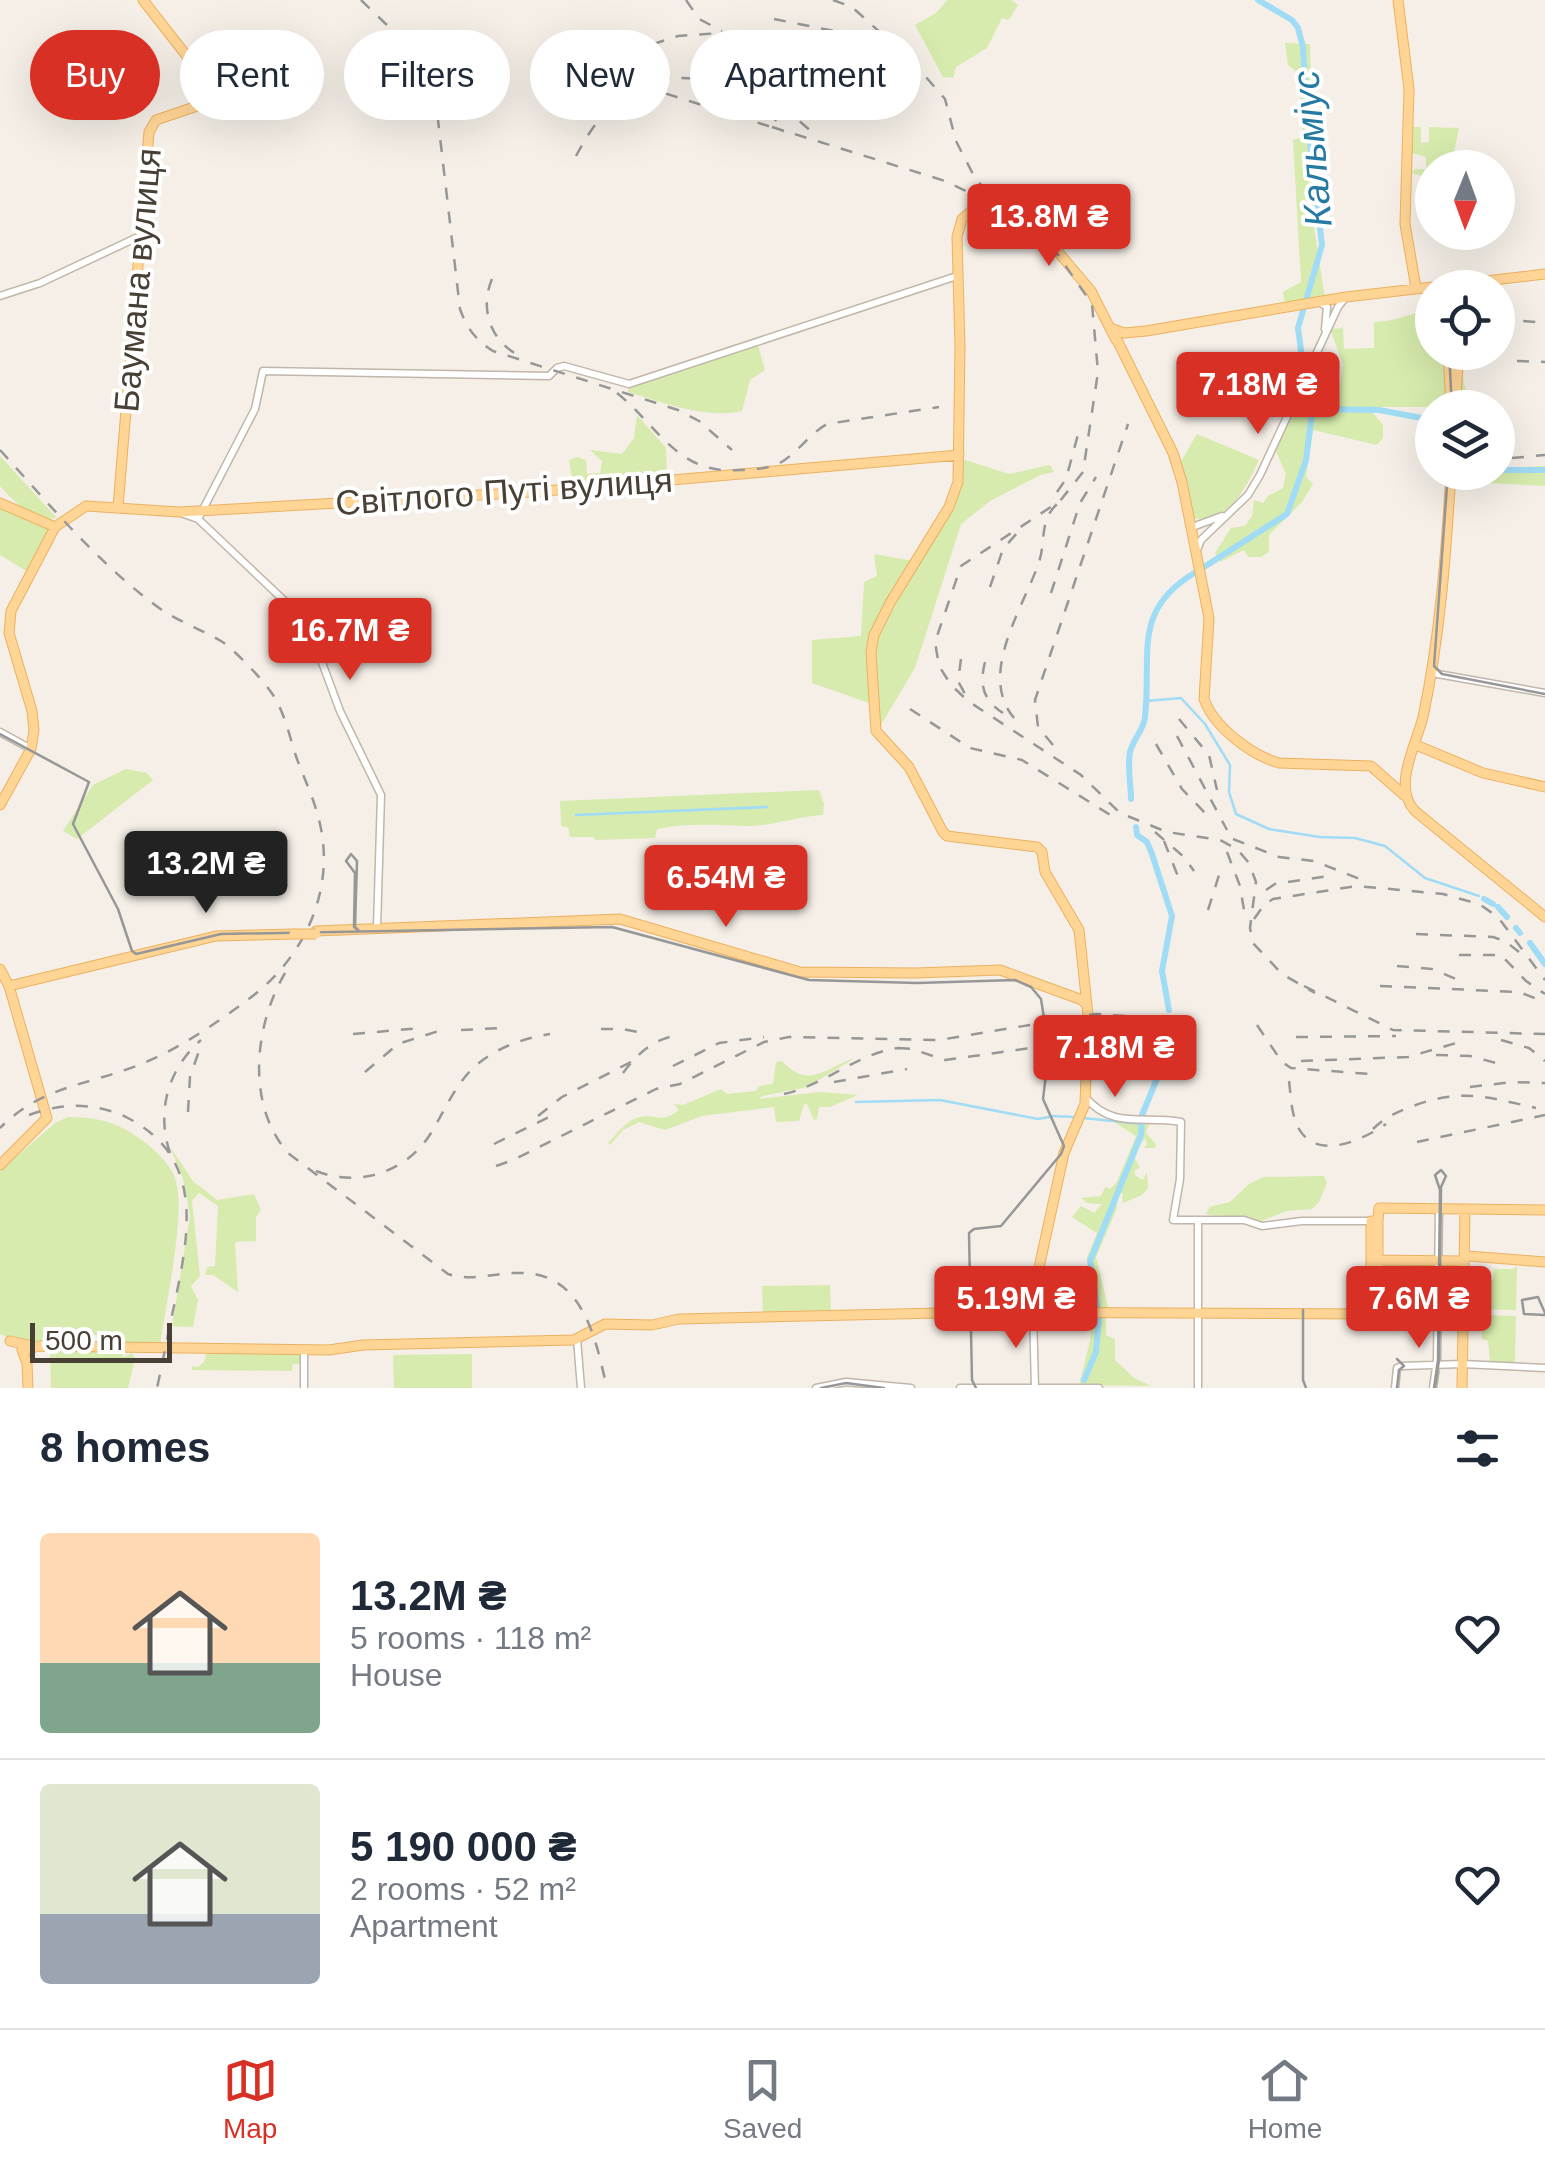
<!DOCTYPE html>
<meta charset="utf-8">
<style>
:root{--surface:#fff;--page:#f6f6f7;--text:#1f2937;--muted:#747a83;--line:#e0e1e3;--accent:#d93025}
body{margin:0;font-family:Helvetica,sans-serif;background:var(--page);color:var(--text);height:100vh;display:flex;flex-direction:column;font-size:38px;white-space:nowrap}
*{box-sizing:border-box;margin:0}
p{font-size:32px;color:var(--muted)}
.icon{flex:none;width:55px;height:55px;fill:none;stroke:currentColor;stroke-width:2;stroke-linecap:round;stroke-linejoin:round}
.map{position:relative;height:1388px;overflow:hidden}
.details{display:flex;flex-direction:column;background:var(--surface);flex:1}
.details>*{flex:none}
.hud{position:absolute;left:30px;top:30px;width:1000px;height:90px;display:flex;gap:20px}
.needle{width:65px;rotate:181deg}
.controls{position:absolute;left:1415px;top:150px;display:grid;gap:20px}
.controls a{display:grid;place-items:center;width:100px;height:100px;border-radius:50%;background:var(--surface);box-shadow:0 10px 40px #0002;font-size:50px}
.scale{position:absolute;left:30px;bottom:25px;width:142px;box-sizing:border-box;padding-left:10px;border:5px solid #483f35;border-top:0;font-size:28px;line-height:35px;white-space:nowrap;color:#483f35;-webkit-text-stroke:8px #fff;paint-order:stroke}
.price{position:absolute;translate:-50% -85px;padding:0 22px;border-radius:10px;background:var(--accent);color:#fff;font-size:32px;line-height:65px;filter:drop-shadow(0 2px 5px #0008)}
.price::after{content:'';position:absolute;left:50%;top:60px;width:30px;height:22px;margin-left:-15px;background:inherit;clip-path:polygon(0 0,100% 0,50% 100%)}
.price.current{background:#222;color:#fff}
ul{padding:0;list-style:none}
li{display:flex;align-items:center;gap:30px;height:250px;padding:0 40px}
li+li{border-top:2px solid var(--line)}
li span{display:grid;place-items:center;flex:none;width:280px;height:200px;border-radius:10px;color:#555}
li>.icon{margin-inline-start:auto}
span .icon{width:120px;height:120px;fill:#fffc;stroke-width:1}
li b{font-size:42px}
h2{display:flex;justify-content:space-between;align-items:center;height:120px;padding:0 40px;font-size:42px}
.tag{padding:0 35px;border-radius:45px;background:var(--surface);box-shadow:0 10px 40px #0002;font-size:35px;line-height:90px}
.tag.current{background:var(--accent);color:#fff}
.dock{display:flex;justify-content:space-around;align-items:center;height:140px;border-top:2px solid var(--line);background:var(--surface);font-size:28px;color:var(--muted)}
.dock a{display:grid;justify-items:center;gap:5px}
.dock .current{color:var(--accent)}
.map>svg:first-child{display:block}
.green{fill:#d6ebad}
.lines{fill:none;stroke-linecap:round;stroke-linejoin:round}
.stream{stroke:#a0dcf5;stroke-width:2.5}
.river{stroke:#a0dcf5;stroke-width:6}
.minor-casing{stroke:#c1b6a9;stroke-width:9}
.major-casing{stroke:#ebb15f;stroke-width:11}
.minor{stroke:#fff;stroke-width:6}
.major{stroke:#ffd596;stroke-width:9}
.tram{stroke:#979797;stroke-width:2.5}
.rail{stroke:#979797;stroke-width:2.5;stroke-dasharray:12 12;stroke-linecap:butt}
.major-bridge-casing{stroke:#ebb15f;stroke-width:11;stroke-linecap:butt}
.major-bridge{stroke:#ffd596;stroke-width:9}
.labels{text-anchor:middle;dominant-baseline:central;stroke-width:8;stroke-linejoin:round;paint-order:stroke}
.street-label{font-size:35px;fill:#483f35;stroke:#fff}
.water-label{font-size:38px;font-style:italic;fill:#247aa2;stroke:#fff}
</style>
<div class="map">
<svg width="1545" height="1388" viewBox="0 0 1545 1388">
<rect width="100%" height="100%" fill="#f5efe7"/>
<path class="green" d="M947 0H1011L1018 5 1009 20 1002 18 987 48 956 67 953 78 943 77 915 25 936 13Z
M1285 43 1310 44 1314 227 1325 298 1285 305 1283 292 1301 282 1293 140 1303 137 1299 74 1288 65Z
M1411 127H1421V143L1429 142V127L1459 128 1453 157 1440 156 1438 167 1432 168V179L1411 173 1415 169H1426V157L1411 153Z
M1432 310V352L1457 353 1470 407H1458V400L1454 407H1368L1383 425V438L1377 445 1313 430 1306 477 1313 484 1302 502 1269 535V552L1261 557H1248L1244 550 1220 562 1215 553 1231 528 1245 526 1252 516 1254 500 1263 503 1268 496 1283 488 1286 474 1275 449C1287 422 1305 360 1338 361L1340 367 1329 374 1335 379 1334 386 1339 391 1343 364 1330 329 1343 328 1344 349 1374 348V322C1395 322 1412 312 1432 310Z
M757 342 765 370 750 380 742 411C705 419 664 403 628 392L630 385Z
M637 415 666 448 667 477 592 484 599 474 587 484 572 477 569 460 578 457 586 460 587 474 600 473 602 461 590 450 622 454 634 438Z
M1197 434 1259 460C1246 488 1229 524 1192 518L1180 463Z
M0 456 57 518C34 523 14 502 0 486Z
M962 459 1009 474 1050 465 1054 472 1040 475 990 501 961 524 915 668 879 728 876 639 943 523Z
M1545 466V486L1454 481V472H1498V468Z
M0 506 47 529 49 533 28 572 0 555Z
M874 554 913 561C885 607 868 647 869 703L812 683V640L861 636 864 582 877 576Z
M126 769 147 773 153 780 77 839 63 831 93 785Z
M819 790 824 804 823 815C799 816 769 827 745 826 716 825 686 823 657 829L655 838 596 840 593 837H570L568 827 561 826 560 801Z
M855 1058 807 1087 763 1096 758 1099 820 1092 858 1095 830 1107H819L817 1119 814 1120 807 1104H804L799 1121 776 1122 774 1107 702 1116 665 1130 639 1122 623 1130 610 1145 608 1143C617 1134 626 1120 640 1117 657 1113 660 1125 679 1110L674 1104 683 1105 721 1089 727 1094 756 1091 759 1086 773 1084 776 1062 782 1061C809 1090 825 1068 855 1058Z
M68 1117C97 1117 116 1122 139 1138 152 1147 170 1163 175 1178 187 1213 165 1306 160 1346L104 1345V1335H94L93 1345 27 1344 0 1334V1171L55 1123Z
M1131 1121 1150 1122 1146 1133 1156 1144 1155 1148H1144L1147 1144 1145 1138 1133 1155 1140 1168 1135 1170V1175L1143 1180 1147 1172 1148 1188 1142 1195 1123 1203 1122 1192 1117 1197V1208L1096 1257 1109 1311 1092 1310V1286L1087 1257 1097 1233 1072 1217 1081 1206 1094 1213 1101 1205H1106L1087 1203 1081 1198 1101 1196 1105 1187 1110 1189 1117 1182 1136 1136 1114 1122Z
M170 1147 193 1181 217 1200 254 1194 261 1210 256 1217V1241L235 1242 238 1292 213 1275H205L207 1267 215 1266 218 1206 199 1193 192 1201 200 1276 191 1286 198 1300 193 1327 172 1326 190 1216 183 1179Z
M1324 1176 1327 1183 1319 1202 1312 1209 1287 1211 1261 1221 1206 1214 1210 1207 1230 1202 1249 1184 1264 1177Z
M1517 1266 1516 1310 1467 1309 1468 1275 1493 1280 1494 1269H1513Z
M830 1285 831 1315 763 1316 762 1286Z
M1486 1315 1516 1316 1515 1363 1490 1362 1488 1341 1482 1339V1330H1486Z
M1092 1316 1106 1317V1335L1115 1339V1360L1134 1378 1151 1386 1079 1385 1090 1341Z
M50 1351H122L123 1357 132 1353 135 1359 128 1388H51Z
M207 1352 303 1353 302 1364H293L292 1371 192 1370V1366L198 1367 204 1362Z
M472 1354V1388H394L393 1355Z"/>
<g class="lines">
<path class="stream" d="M1146 701 1181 698 1205 724 1230 765 1229 792 1236 814 1269 829 1320 837 1355 838 1385 846 1425 878 1479 896
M576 815 767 807
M856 1102 940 1100 1038 1119 1049 1117
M1051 1116 1075 1117
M1083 1118 1142 1124"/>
<path class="river" d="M1312 409 1379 410 1427 419 1432 423
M1498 470H1545
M1204 567 1287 514 1306 460 1313 405V389L1302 358 1298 328 1322 245 1307 118 1303 47 1298 28 1292 20 1258 0
M1131 799C1131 785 1127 767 1130 752 1133 739 1144 730 1145 717 1152 654 1131 610 1196 572
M1136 827 1137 835 1147 842 1152 854 1172 916 1162 971 1169 1010
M1484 899 1493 904
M1498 907 1507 917
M1516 928 1520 933
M1530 943 1545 964
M1084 1380 1096 1352 1099 1318 1090 1261 1141 1135 1142 1115 1163 1064 1171 1022"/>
<g class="minor-casing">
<path id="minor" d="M0 296 40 283 140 236
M1319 302 1327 307 1325 329
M181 513 198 519 292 608 320 657 340 711 381 795 377 928
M198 519 255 409 263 371 549 376 557 368 564 366 629 384 957 276
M1192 530 1195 526 1222 516
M1197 550 1201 540 1248 495 1260 475 1338 307 1346 297
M1432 673 1545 693
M0 732 31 749
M1085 1097C1113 1130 1144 1115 1181 1122L1180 1179 1173 1220H1244L1262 1226 1302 1221H1371
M1033 1312 1035 1388
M1378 1313 1464 1312
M577 1339 581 1388
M304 1350V1388
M816 1388 846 1382 911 1388
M960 1388H1099
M1198 1388V1220
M1395 1388 1397 1368 1402 1366 1462 1364 1545 1368
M1433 1388 1437 1360 1439 1208"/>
</g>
<g class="major-casing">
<path id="major" d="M1398 0 1409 89 1405 224 1416 288
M1113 329 1124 333 1146 331 1346 297 1545 274
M1116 338 1173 453 1182 482 1209 618 1204 699C1214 727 1251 755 1279 763L1371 766 1404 795
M1448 352 1451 408
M1456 395 1459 352
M1451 472C1446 555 1440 637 1423 717 1416 745 1392 787 1415 811L1545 917
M0 503 55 527
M118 507 149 132 156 120 212 101 215 97 211 87 143 0
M1416 745 1483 773 1545 787
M0 805 31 749 34 730 32 711 9 633 11 611 55 527 86 506 179 512 533 492 959 455
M316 931 620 919 800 972 916 973 1000 970 1082 1000 1087 1005
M0 969 9 986 47 1118 0 1165
M9 986 216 936 294 934
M1374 1260 1462 1261 1468 1256 1545 1262
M1033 1312 1035 1286 1064 1153 1085 1104 1088 1015 1079 930 1045 872 1042 852 1037 847 947 836 943 832 909 767 876 731 871 652 874 635 890 603 949 507 958 482 960 347 957 237 962 219 974 209 997 200 1022 209 1091 291 1116 340
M1371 1315V1221H1378L1379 1208 1545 1210
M10 1341 28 1345
M22 1350 40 1346 329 1350 363 1345 574 1340 605 1324 652 1325 679 1319 985 1312 1373 1314 1378 1313V1221
M22 1350 27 1363 28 1388
M1462 1388 1465 1209"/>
</g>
<use href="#minor" class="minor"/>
<use href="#major" class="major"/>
<path class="tram" d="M1449 352 1452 408
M1448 472 1434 666 1442 674 1545 694
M0 734 89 782 73 824 118 909 132 951 136 954 221 934 612 927 809 980 917 983 1015 980 1031 987 1041 999 1049 1050 1043 1099 1064 1146 1061 1154 1001 1226 974 1229 969 1233 972 1380 976 1388
M351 854 357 861 355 927 359 931 354 927 355 873 346 861Z
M1303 1310V1380L1306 1388
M1414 1312H1435L1439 1306
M1545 1313 1538 1297 1522 1300 1524 1314 1545 1315
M821 1388 846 1383 884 1388
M1397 1388 1399 1370 1404 1366 1397 1359
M1434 1388 1438 1360 1440 1190 1435 1175 1441 1170 1446 1176 1441 1187 1439 1360 1435 1388"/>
<path class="rail" d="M361 0 417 54 435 94 460 309C467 329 476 340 493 351L678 410 699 421 732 450
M686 0 699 19 722 31
M833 0 852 7 892 43
M774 19 879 40 912 61 945 99 956 141 976 180 1058 255 1092 304 1098 372 1083 472 1060 501 961 566 935 642 939 666 951 685 968 701 1081 775 1120 813 1167 832 1220 840 1237 849 1249 863 1256 882 1250 928 1253 943 1282 974 1315 993
M635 88C664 71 720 77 748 95 761 104 770 117 783 126
M601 117 612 77 632 51 678 36 720 33 743 42 780 104 812 132
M772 127 945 181 968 192 987 208
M576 156C593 124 620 83 661 92L784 131
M492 279C480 307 489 338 516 354
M1503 310C1511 325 1531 319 1545 324
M1517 361 1545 362
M617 393C659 427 678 475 739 470 752 470 765 469 778 464 796 455 808 435 827 424L939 407
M0 450C49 504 96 561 155 605 176 621 199 628 221 641 234 649 265 682 273 695 285 713 290 739 297 759 304 778 313 797 318 816 338 887 305 959 246 1001 214 1025 174 1052 136 1066 84 1086 42 1086 0 1128
M1512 458 1545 455
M1057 492 1066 479 1080 427
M990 587 1003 549 1017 533
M1051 593 1080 503 1096 477
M961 659 958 681 965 694
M985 662C979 685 983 700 1003 713
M910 709 970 748 1022 760 1112 816
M1014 718C977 674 1024 607 1039 562 1046 541 1039 521 1057 504
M1179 719 1209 755 1217 790
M1177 736 1227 830
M1156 744 1182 789 1205 813
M1053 745 1038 727 1035 700 1128 424
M1155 832 1184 857 1194 871
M1233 839 1279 857 1314 861 1365 881
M1164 841 1181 884
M1227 852 1240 886 1245 916
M1266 890 1275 884 1329 876
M1208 910 1220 872
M1254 919 1264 905 1273 899 1357 886 1443 894 1479 904 1498 917 1545 980
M1416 934 1493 937 1505 941 1519 952
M1459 955H1501L1526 981 1545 994
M1397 966 1432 969 1456 979
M285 973C254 1026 246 1105 288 1153L448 1274C473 1282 492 1273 516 1273 583 1270 595 1337 607 1388
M1304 986 1393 1030 1545 1034
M1380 986 1519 992 1545 1002
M1257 1025 1282 1062 1291 1068 1369 1074
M601 1029H622L648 1034
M461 1030 502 1028
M353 1034 421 1028
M1296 1037 1396 1036
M1501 1040 1529 1048 1545 1061
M898 1048 912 1049 945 1060 1031 1048
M1436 1055 1470 1056 1496 1063
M1301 1061 1408 1057 1463 1041
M673 1066 719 1043 764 1037
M365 1072 398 1044 445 1029
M623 1073C638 1053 653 1039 679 1035
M1289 1081C1291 1096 1291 1115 1299 1129 1318 1162 1364 1139 1386 1124
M834 1082 907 1069
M1470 1087 1512 1082 1545 1083
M784 1094C825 1085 856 1054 898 1048
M188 1112 190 1077 199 1051
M29 1115C61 1103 94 1102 126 1117 206 1157 189 1235 174 1306 168 1333 163 1361 157 1388
M538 1116 562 1097 631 1062
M1373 1129C1385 1117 1397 1112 1413 1106 1461 1088 1488 1097 1536 1108
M1417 1142 1545 1115
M494 1144 551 1116
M170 1153C156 1111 168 1069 201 1040
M496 1166 513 1160 656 1089 680 1084 764 1042 789 1037 939 1040 1096 1014 1169 1019
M316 1171C359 1188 407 1172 431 1133 445 1110 454 1087 473 1068 495 1048 521 1039 550 1034"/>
<g class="major-bridge-casing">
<path id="major-bridge" d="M294 934H316"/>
</g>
<use href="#major-bridge" class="major-bridge"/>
</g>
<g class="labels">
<g class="street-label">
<text transform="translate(137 280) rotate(-85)">Баумана вулиця</text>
<text transform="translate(504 491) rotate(-4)">Світлого Путі вулиця</text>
</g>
<g class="water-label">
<text transform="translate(1312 149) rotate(-95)">Кальміус</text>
</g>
</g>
</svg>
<div class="controls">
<a><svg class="needle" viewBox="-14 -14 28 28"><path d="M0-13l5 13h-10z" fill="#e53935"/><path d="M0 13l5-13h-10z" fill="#747a83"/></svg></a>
<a><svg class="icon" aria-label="locate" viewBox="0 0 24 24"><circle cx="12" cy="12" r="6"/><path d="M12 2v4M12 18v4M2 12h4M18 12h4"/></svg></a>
<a><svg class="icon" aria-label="layers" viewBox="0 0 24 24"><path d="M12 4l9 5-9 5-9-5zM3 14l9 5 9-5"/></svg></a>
</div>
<div class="scale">500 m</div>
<b class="price" style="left:1049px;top:269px">13.8M ₴</b>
<b class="price" style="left:1258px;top:437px">7.18M ₴</b>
<b class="price" style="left:350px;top:683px">16.7M ₴</b>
<b class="price current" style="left:206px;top:916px">13.2M ₴</b>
<b class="price" style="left:726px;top:930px">6.54M ₴</b>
<b class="price" style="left:1115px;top:1100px">7.18M ₴</b>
<b class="price" style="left:1016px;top:1351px">5.19M ₴</b>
<b class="price" style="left:1419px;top:1351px">7.6M ₴</b>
<div class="hud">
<a class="tag current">Buy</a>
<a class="tag">Rent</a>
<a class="tag">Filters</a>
<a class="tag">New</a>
<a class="tag">Apartment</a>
</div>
</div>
<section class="details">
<h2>8 homes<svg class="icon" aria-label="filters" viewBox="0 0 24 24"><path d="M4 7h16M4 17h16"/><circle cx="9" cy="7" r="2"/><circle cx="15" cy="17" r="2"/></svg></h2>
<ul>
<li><span style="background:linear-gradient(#ffd9b3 65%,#7fa58c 0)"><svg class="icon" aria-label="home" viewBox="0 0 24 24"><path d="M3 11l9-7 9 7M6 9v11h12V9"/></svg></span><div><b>13.2M ₴</b><p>5 rooms · 118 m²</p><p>House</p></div><svg class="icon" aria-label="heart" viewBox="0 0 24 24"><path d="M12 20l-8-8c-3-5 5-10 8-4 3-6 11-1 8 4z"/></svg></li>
<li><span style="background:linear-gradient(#dfe7d0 65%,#9aa5b1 0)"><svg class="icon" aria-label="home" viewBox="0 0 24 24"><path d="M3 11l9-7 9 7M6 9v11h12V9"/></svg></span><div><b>5 190 000 ₴</b><p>2 rooms · 52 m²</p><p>Apartment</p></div><svg class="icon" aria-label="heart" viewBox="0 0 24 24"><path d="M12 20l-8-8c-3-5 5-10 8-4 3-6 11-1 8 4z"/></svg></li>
</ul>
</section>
<nav class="dock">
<a class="current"><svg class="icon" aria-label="map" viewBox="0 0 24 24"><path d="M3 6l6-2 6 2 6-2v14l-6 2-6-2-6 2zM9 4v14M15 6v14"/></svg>Map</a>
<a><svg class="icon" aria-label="saved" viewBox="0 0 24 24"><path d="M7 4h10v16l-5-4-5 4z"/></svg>Saved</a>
<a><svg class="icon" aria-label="home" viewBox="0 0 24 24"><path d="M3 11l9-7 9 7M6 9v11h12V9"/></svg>Home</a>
</nav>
